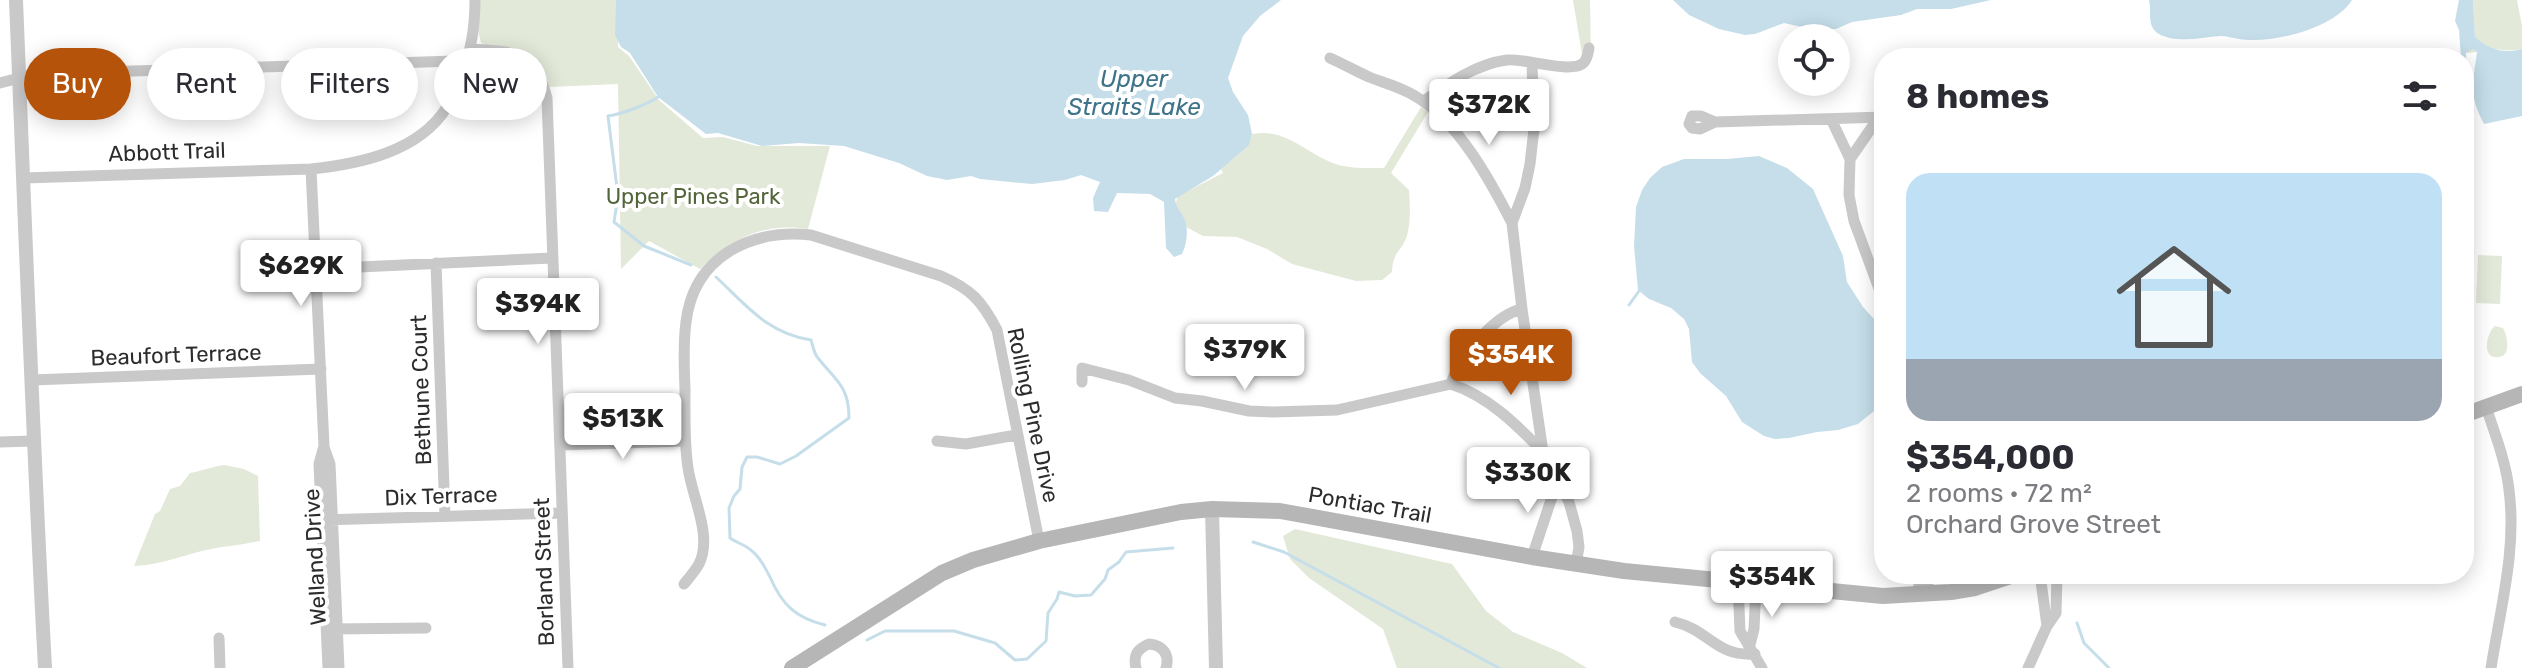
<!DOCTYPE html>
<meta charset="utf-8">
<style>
:root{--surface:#fff;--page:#f7f7f7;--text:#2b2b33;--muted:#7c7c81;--accent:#b45309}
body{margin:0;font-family:Rubik,sans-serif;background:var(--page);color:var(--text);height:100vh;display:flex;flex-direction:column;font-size:30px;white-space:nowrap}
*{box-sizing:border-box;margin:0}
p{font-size:26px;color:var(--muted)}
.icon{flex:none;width:44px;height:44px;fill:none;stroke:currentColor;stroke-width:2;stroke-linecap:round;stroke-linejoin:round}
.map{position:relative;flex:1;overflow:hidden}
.drawer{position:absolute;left:1874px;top:48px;width:600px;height:536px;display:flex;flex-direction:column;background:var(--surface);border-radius:32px;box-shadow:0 4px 20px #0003}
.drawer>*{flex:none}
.banner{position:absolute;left:24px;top:48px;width:760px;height:72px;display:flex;gap:16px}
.tools{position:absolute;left:1778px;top:24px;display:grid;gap:16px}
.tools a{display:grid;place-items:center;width:72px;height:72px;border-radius:50%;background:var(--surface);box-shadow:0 4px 20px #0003;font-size:40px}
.price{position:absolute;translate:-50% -68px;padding:0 18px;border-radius:8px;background:#fff;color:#222;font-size:26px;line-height:52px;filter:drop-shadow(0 2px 4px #0008)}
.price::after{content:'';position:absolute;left:50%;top:48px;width:24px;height:18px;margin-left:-12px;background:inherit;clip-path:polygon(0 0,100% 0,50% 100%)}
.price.current{background:var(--accent);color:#fff}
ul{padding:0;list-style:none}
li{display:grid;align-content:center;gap:16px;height:424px;padding:0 32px}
li span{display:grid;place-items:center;height:248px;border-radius:24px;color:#555}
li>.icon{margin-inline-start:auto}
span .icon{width:144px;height:144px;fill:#fffc;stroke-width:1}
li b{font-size:34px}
h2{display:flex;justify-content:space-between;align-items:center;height:96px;padding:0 32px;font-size:34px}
.chip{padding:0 28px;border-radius:36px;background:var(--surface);box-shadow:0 4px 20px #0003;font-size:28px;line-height:72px}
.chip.current{background:var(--accent);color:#fff}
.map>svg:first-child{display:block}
.green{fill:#e3e9d9}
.water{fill:#c5dee9}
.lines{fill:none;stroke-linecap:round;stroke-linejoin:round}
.stream{stroke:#c5dee9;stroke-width:3}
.minor{stroke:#c9c9c9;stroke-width:11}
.tertiary{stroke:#c9c9c9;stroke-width:14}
.secondary{stroke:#b6b6b6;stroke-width:16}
.labels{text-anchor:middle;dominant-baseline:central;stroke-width:8;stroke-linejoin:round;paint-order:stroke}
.street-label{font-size:22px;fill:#2c2c2c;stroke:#fff}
.park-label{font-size:22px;fill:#53653b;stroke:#fff}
.water-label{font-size:24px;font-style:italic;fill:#3e7489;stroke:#fff}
</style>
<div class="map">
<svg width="2522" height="668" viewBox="0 0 2522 668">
<rect width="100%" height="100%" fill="#fff"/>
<path class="green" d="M479 0H617L618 47 629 56 659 100 703 138 723 137 757 146H830L808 229C764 222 730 239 700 269L649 241 621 269 618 84 549 87 540 68 481 43 478 31Z
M1573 0H1590L1591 61 1583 60Z
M2473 0H2517L2522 26V49C2511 52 2498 48 2487 50 2479 51 2474 53 2466 53L2475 37Z
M1421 107 1428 112 1391 173 1409 190C1410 206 1411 221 1407 236 1401 253 1393 250 1392 272L1382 280 1356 281 1292 264 1267 249 1237 237 1203 236 1186 227 1184 219 1175 205 1178 196 1223 173 1221 169C1233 154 1247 153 1252 134 1286 128 1304 152 1333 163 1348 169 1368 168 1384 168Z
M2478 255 2502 256 2500 304 2476 303Z
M2495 326 2503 328C2507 335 2512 355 2499 357 2481 360 2486 333 2495 326Z
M224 465 244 469 258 476 260 541C245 544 231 546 216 548 187 553 163 565 134 566L155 514 160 511 170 489 180 486 190 473C202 471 211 467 224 465Z
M1295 529 1452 564 1486 611 1513 632 1562 653 1587 668H1397L1383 629 1309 578 1290 559 1283 536Z"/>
<path class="water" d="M616 0H1281L1260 16 1243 36 1228 78 1233 92 1248 115 1252 134 1249 145 1213 176 1175 199C1176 208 1180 210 1184 218 1189 229 1187 243 1182 254L1174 257 1166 248 1164 202 1150 194 1117 193 1108 212 1094 211 1093 198 1100 182 1081 175 1065 180 1032 184 980 179 971 176 947 180 927 176 899 163 844 146 799 143 762 146 718 133 706 134 658 97 630 53 621 47 615 35Z
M1673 0H1991L1951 9H1917L1901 15 1852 22 1836 29H1810L1784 23 1755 34 1745 35 1719 29 1689 15Z
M2149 0H2352C2334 29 2272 44 2239 39 2232 38 2227 36 2221 36 2201 37 2178 44 2159 34 2146 26 2152 12 2149 0Z
M2459 0H2473L2475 37C2489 50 2504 54 2522 49V116L2484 124C2468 94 2473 83 2477 52L2473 49 2466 53 2468 135 2464 138V58H2461L2459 30 2455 21Z
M1759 156 1787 168 1813 189 1843 256 1847 282 1863 307 1884 330V403L1858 424 1838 430 1817 432 1789 438 1775 439 1764 436 1742 422 1726 396 1700 373 1692 362 1689 329 1684 319 1671 308 1649 299 1638 290 1634 246 1636 207 1642 190 1650 178 1662 167 1684 159H1727Z"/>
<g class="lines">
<path class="stream" d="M658 97C646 105 622 114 608 116L618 196 614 222 644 246 691 265
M716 277C746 305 768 334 811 340 813 346 814 354 818 358 836 381 849 386 849 418L796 456 780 464 757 457H747L742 467 740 489 734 496 729 508 730 538C737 543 746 545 752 551 761 558 765 568 770 577 782 605 796 618 825 625
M1629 305 1639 291
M1253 542 1284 552 1499 668
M2077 623 2084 643 2109 668
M867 640 885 631H954L995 643 1015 660 1027 659 1046 641 1048 613 1057 599 1059 592 1075 596 1091 595 1105 579 1108 570 1119 562 1126 552 1173 548"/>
<path class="minor" d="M471 49C515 52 534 50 547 98L568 668
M1330 58C1343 64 1356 71 1369 77 1384 83 1401 87 1415 96 1458 121 1490 180 1512 223
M1532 63 1534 129 1530 164 1525 188 1512 223 1522 309 1543 452 1569 502 1577 531 1579 547 1576 564
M0 83 35 74 456 61 466 63
M1424 101C1449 83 1476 64 1507 60 1524 58 1569 73 1582 64 1587 61 1588 53 1589 48
M1831 119 1850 159 1849 195 1854 221 1884 302
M1715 122 1701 116H1692L1689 124 1692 128 1700 129 1715 122 1884 117
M1850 159 1879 117
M311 169 324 446 319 464 328 668
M24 178 311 169C359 164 419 152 447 107 454 97 458 84 462 73 472 49 475 26 475 0
M436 263 445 516
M317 269 552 258
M32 380 321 369
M1082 382V368L1129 380 1175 398 1202 401 1249 411 1273 412 1337 410 1451 384
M1451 384C1488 396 1517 425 1543 452
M1451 384C1459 358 1494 315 1522 309
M2486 407C2495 434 2506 462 2509 490 2517 549 2500 610 2491 668
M937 441 966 444 1016 435
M0 442 33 441
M560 445 685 441
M324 447 330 464 339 668
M321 520 562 513
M1532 557 1557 482
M1919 574V595
M1928 574V595
M2040 574 2047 626
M1738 583 1740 631 1762 668
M684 584C689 578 695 571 699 564 713 536 692 497 688 468 684 442 685 415 685 389 684 367 683 344 686 322 694 256 751 229 811 235L941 276C971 289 982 301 997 330L1039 541
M1675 622C1709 630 1716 657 1755 654
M331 629 426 628
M219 638 220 668
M1750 645 1754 629 1756 585
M1136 668C1133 655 1137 649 1149 644 1163 645 1170 655 1166 668
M2028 668 2047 626 2056 613 2057 574"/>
<path class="tertiary" d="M16 0C25 223 33 445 45 668
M1212 509 1216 668"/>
<path class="secondary" d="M2464 415 2522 394
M792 668 942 573 973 560 1039 541 1181 512 1212 509 1280 511 1532 557 1624 571 1883 596 1951 592 1975 588 2017 574"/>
</g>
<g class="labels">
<g class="street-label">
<text transform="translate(167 152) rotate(-2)">Abbott Trail</text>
<text transform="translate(176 355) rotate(-2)">Beaufort Terrace</text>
<text transform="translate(421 390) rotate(-92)">Bethune Court</text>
<text transform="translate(1033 415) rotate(78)">Rolling Pine Drive</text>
<text transform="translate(441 496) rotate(-2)">Dix Terrace</text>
<text transform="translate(1370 505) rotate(10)">Pontiac Trail</text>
<text transform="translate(315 557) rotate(-93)">Welland Drive</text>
<text transform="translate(544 572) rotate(-92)">Borland Street</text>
</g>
<g class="park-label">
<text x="693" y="196">Upper Pines Park</text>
</g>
<g class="water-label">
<text x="1134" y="79">Upper<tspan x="1134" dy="28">Straits Lake</tspan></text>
</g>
</g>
</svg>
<div class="tools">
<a><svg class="icon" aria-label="locate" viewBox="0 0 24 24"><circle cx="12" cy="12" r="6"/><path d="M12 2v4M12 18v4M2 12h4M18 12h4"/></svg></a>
</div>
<b class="price" style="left:1489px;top:147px">$372K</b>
<b class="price" style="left:301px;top:308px">$629K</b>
<b class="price" style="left:538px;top:346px">$394K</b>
<b class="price" style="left:1245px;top:392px">$379K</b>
<b class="price current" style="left:1511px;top:397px">$354K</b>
<b class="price" style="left:623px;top:461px">$513K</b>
<b class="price" style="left:1528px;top:515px">$330K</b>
<b class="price" style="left:1772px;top:619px">$354K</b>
<div class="banner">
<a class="chip current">Buy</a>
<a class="chip">Rent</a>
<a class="chip">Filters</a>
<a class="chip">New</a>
</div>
<section class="drawer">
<h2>8 homes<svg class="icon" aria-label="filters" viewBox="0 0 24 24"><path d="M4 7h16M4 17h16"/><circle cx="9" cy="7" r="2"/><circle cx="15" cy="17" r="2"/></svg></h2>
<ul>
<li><span style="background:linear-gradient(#bfe0f5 75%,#9aa5b1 0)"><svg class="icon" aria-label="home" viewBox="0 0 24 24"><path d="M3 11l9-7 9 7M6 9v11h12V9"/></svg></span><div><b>$354,000</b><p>2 rooms · 72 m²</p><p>Orchard Grove Street</p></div></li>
</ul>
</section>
</div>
